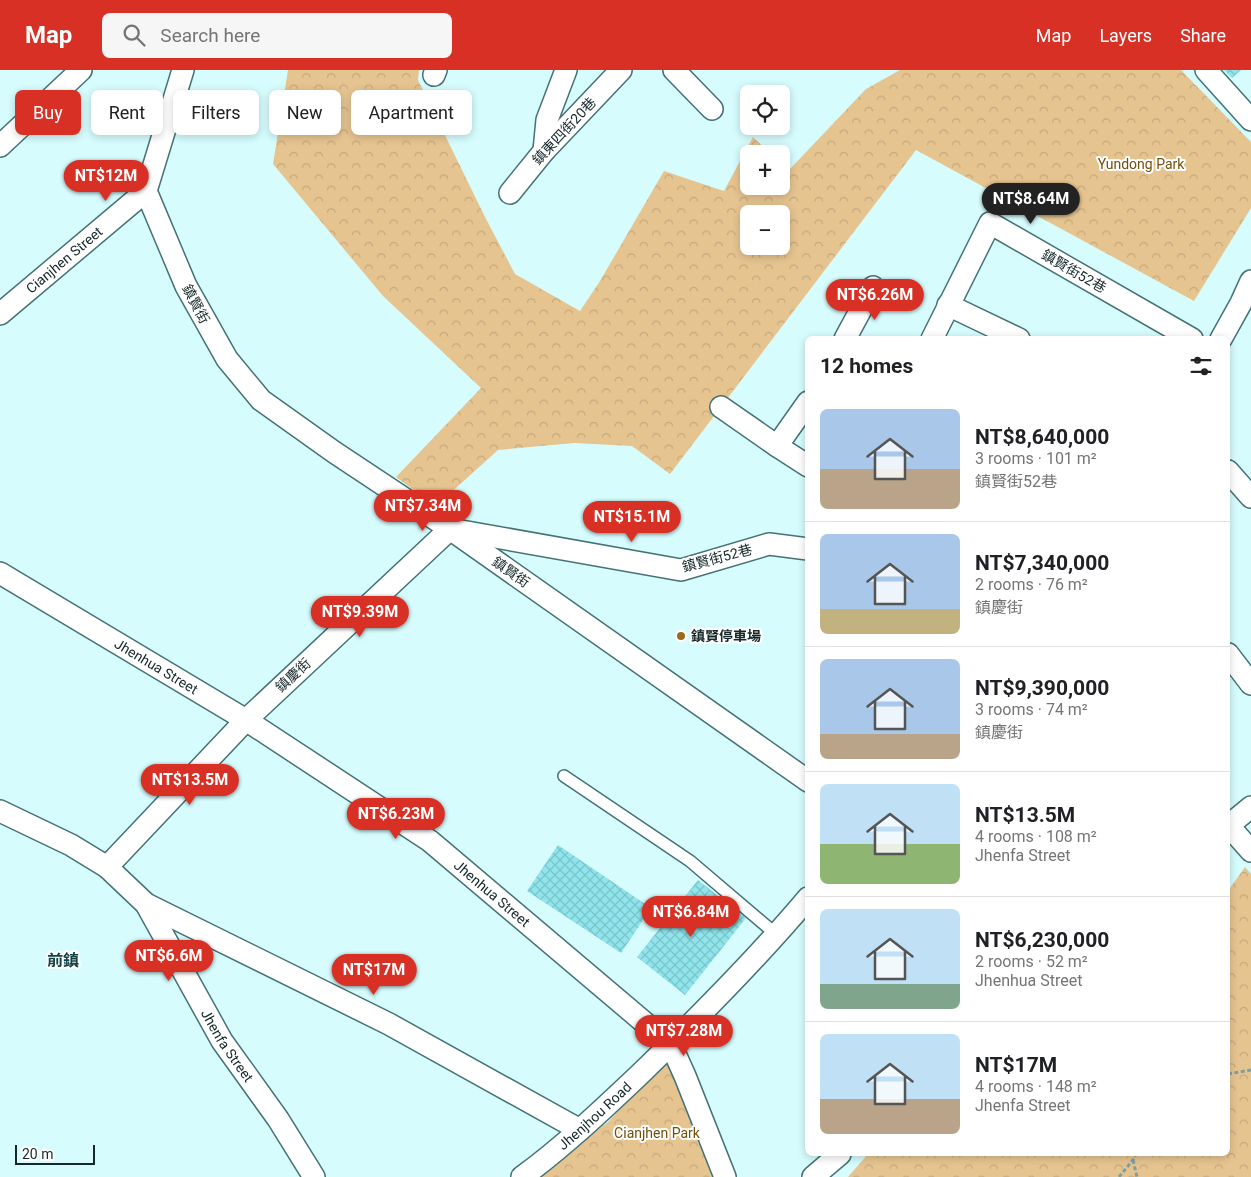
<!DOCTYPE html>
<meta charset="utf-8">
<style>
:root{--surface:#fff;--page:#f6f6f6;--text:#202124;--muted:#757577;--line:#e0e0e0;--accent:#d93025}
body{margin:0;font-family:Roboto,"Noto Sans TC",sans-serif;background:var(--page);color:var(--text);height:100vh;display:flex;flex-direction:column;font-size:19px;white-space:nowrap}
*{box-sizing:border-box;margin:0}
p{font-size:16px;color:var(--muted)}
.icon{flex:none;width:28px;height:28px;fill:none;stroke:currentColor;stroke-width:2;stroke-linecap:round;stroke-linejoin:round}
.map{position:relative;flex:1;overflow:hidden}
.side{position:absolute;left:805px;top:266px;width:425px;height:820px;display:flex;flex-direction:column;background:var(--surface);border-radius:8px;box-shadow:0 2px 8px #0003}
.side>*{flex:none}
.hud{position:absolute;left:15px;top:20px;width:475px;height:45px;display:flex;gap:10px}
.tools{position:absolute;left:740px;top:15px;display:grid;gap:10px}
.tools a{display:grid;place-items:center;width:50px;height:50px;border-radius:8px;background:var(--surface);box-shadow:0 2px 8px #0003;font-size:25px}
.scale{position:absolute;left:15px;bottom:12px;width:80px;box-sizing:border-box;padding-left:5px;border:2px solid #152729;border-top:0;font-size:14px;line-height:18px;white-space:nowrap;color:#152729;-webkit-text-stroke:4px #fff;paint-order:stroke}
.price{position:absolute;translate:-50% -42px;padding:0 11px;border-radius:18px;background:var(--accent);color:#fff;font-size:16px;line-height:32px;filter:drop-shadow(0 1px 2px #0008)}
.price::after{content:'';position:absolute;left:50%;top:30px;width:15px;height:11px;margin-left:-8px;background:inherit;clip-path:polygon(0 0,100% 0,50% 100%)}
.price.active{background:#222;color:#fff}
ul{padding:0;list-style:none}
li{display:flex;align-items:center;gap:15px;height:125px;padding:0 15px}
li+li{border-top:1px solid var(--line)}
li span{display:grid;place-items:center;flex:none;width:140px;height:100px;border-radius:8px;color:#555}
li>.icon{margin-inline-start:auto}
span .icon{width:60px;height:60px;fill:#fffc;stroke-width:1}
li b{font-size:21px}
h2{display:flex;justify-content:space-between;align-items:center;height:60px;padding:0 15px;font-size:21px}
.tag{padding:0 18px;border-radius:8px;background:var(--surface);box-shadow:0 2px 8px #0003;font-size:18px;line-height:45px}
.tag.active{background:var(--accent);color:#fff}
header{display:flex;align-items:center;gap:30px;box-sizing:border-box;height:70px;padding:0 25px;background:var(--accent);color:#fff}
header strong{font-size:24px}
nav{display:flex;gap:28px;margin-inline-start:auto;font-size:18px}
.search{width:350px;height:45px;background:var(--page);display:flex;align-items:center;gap:12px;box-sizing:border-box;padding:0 18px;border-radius:8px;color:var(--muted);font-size:19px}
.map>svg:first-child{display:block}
.park{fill:url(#park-crowns);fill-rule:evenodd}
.building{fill:url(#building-cross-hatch)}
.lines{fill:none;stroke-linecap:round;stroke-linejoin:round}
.lane-casing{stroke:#457275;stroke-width:14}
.street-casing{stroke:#457275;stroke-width:24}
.path{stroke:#809ea0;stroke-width:3;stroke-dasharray:4 2.5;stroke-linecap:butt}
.lane{stroke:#fff;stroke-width:11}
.street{stroke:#fff;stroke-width:21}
.poi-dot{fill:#986c1a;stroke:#fff;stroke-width:2}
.labels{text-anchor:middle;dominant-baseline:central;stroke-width:4;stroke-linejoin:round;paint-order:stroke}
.street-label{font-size:14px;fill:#152729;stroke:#fff}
.park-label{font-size:14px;fill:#724f0b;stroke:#fff}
.poi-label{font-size:14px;font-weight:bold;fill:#152729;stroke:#fff;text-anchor:start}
.quarter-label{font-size:16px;font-weight:bold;fill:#134144;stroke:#fff}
</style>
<header>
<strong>Map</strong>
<div class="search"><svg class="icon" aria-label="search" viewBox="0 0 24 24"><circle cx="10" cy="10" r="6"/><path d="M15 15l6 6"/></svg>Search here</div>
<nav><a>Map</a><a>Layers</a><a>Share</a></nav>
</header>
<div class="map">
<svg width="1251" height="1107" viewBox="0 0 1251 1107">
<defs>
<pattern id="park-crowns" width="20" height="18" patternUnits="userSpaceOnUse" patternTransform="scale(1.25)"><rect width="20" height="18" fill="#e6c490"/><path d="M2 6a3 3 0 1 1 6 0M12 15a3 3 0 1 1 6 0" fill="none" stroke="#c4a87c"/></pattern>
<pattern id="building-cross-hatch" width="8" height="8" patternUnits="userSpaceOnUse" patternTransform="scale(1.25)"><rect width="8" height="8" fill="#8fe5eb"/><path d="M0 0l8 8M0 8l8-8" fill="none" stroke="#7ac4ca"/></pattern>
</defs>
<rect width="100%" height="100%" fill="#d6fcfe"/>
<path class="park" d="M288 0H419L418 10 485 147 515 204 580 241 600 211 664 101 724 121 753 67 771 84H749V116H781V94L789 100 866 19 900 0H1181L1251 72V138L1194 231 916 80 670 404 632 376 574 373 498 380 436 436 396 407 481 318 383 226 273 94ZM749 144H781V176H749Z
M1245 797 1251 804V1107H848L868 1084H1228V821Z
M675 979 715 1107H535L608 1052Z"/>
<path class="building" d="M1224 0H1241L1232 8Z
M558 775 651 838 621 883 527 821Z
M698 810 746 848 685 925 637 887Z"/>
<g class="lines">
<g class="lane-casing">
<path id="lane" d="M564 706 690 791 777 865"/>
</g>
<g class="street-casing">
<g id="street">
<path d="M674 0 712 39"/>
<path d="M1206 0 1251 50"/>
<path d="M434 5 436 0"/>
<path d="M0 76 81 0"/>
<path d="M544 81 547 50 566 0"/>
<path d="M146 121 186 216 227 289 261 330 334 382 450 459 808 711"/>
<path d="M510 123 544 81 621 0"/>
<path d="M948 235 1019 269"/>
<path id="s1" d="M0 244 146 121 183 0"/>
<path d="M845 269 873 217"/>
<path d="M932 269 990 153 1192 269"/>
<path d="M1221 269 1241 233 1251 211"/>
<path d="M721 337 777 376 808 396"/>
<path d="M777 376 808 332"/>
<path d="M1228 401 1251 427"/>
<path id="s2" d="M0 503 246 650 430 771 671 975 685 1006 725 1107"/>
<path d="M1228 584 1251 614"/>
<path id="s3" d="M0 741 71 775 107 797 146 834 222 971 278 1049 314 1107"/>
<path d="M1228 755 1251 781"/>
<path d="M1228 756 1251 737"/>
<path d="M107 797 246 650 450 459 681 500 769 474 808 479"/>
<path d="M146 834 389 954 580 1060"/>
<path id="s4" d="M522 1107C563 1077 600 1042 637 1007 696 950 755 891 808 828"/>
<path d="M813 1107 840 1084"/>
</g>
</g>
<path class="path" d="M1228 1004 1251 1000
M1133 1090 1137 1107
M1119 1107 1133 1090 1136 1084"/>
<use href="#lane" class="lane"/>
<use href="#street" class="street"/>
</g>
<circle class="poi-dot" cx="681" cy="566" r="5"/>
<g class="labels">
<g class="street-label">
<text transform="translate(564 61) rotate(-47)">鎮東四街20巷</text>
<text stroke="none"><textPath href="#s1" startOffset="84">Cianjhen Street</textPath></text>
<text transform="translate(1074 201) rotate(30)">鎮賢街52巷</text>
<text transform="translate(196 234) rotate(62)">鎮賢街</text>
<text transform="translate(717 488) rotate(-15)">鎮賢街52巷</text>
<text transform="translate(511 502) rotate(35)">鎮賢街</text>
<text stroke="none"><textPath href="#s2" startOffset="182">Jhenhua Street</textPath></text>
<text transform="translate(293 605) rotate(-43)">鎮慶街</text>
<text stroke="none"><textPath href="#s2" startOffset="588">Jhenhua Street</textPath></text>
<text stroke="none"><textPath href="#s3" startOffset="338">Jhenfa Street</textPath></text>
<text stroke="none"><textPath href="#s4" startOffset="95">Jhenjhou Road</textPath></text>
</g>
<g class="park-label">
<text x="1141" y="94">Yundong Park</text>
<text x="657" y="1063">Cianjhen Park</text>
</g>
<g class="poi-label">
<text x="691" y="566">鎮賢停車場</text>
</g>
<g class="quarter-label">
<text x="63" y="890">前鎮</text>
</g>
</g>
</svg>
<div class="tools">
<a><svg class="icon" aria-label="locate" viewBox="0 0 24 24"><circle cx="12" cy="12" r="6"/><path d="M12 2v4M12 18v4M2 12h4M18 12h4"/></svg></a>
<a>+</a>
<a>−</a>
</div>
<div class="scale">20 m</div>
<b class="price" style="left:106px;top:132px">NT$12M</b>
<b class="price active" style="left:1031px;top:155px">NT$8.64M</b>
<b class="price" style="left:875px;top:251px">NT$6.26M</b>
<b class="price" style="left:423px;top:462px">NT$7.34M</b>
<b class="price" style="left:632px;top:473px">NT$15.1M</b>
<b class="price" style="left:360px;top:568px">NT$9.39M</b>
<b class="price" style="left:190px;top:736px">NT$13.5M</b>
<b class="price" style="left:396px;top:770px">NT$6.23M</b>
<b class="price" style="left:691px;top:868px">NT$6.84M</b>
<b class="price" style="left:169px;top:912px">NT$6.6M</b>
<b class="price" style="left:374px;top:926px">NT$17M</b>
<b class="price" style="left:684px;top:987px">NT$7.28M</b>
<div class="hud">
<a class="tag active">Buy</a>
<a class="tag">Rent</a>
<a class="tag">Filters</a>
<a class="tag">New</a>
<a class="tag">Apartment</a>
</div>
<section class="side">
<h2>12 homes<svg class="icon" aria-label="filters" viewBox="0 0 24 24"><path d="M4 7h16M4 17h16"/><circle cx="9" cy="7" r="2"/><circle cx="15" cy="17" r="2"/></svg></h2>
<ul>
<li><span style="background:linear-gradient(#a9c7e8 60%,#b9a48a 0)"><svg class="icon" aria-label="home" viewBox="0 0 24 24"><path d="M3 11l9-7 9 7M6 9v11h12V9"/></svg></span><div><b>NT$8,640,000</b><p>3 rooms · 101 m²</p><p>鎮賢街52巷</p></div></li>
<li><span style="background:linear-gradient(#a9c7e8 75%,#c2b280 0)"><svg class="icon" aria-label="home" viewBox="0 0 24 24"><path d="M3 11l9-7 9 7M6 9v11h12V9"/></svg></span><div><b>NT$7,340,000</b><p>2 rooms · 76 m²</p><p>鎮慶街</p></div></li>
<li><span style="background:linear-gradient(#a9c7e8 75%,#b9a48a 0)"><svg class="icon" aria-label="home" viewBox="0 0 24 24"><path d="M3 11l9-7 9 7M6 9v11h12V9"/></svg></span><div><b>NT$9,390,000</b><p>3 rooms · 74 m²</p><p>鎮慶街</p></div></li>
<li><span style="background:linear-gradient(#bfe0f5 60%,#8fb573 0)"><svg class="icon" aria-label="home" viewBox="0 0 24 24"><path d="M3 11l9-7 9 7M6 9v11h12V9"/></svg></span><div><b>NT$13.5M</b><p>4 rooms · 108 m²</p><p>Jhenfa Street</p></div></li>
<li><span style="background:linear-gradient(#bfe0f5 75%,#7fa58c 0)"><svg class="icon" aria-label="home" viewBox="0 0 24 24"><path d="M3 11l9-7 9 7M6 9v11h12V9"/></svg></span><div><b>NT$6,230,000</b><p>2 rooms · 52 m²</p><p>Jhenhua Street</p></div></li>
<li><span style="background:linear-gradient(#bfe0f5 65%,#b9a48a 0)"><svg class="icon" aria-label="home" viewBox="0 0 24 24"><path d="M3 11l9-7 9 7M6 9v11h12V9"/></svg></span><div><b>NT$17M</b><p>4 rooms · 148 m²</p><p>Jhenfa Street</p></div></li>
</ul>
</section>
</div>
